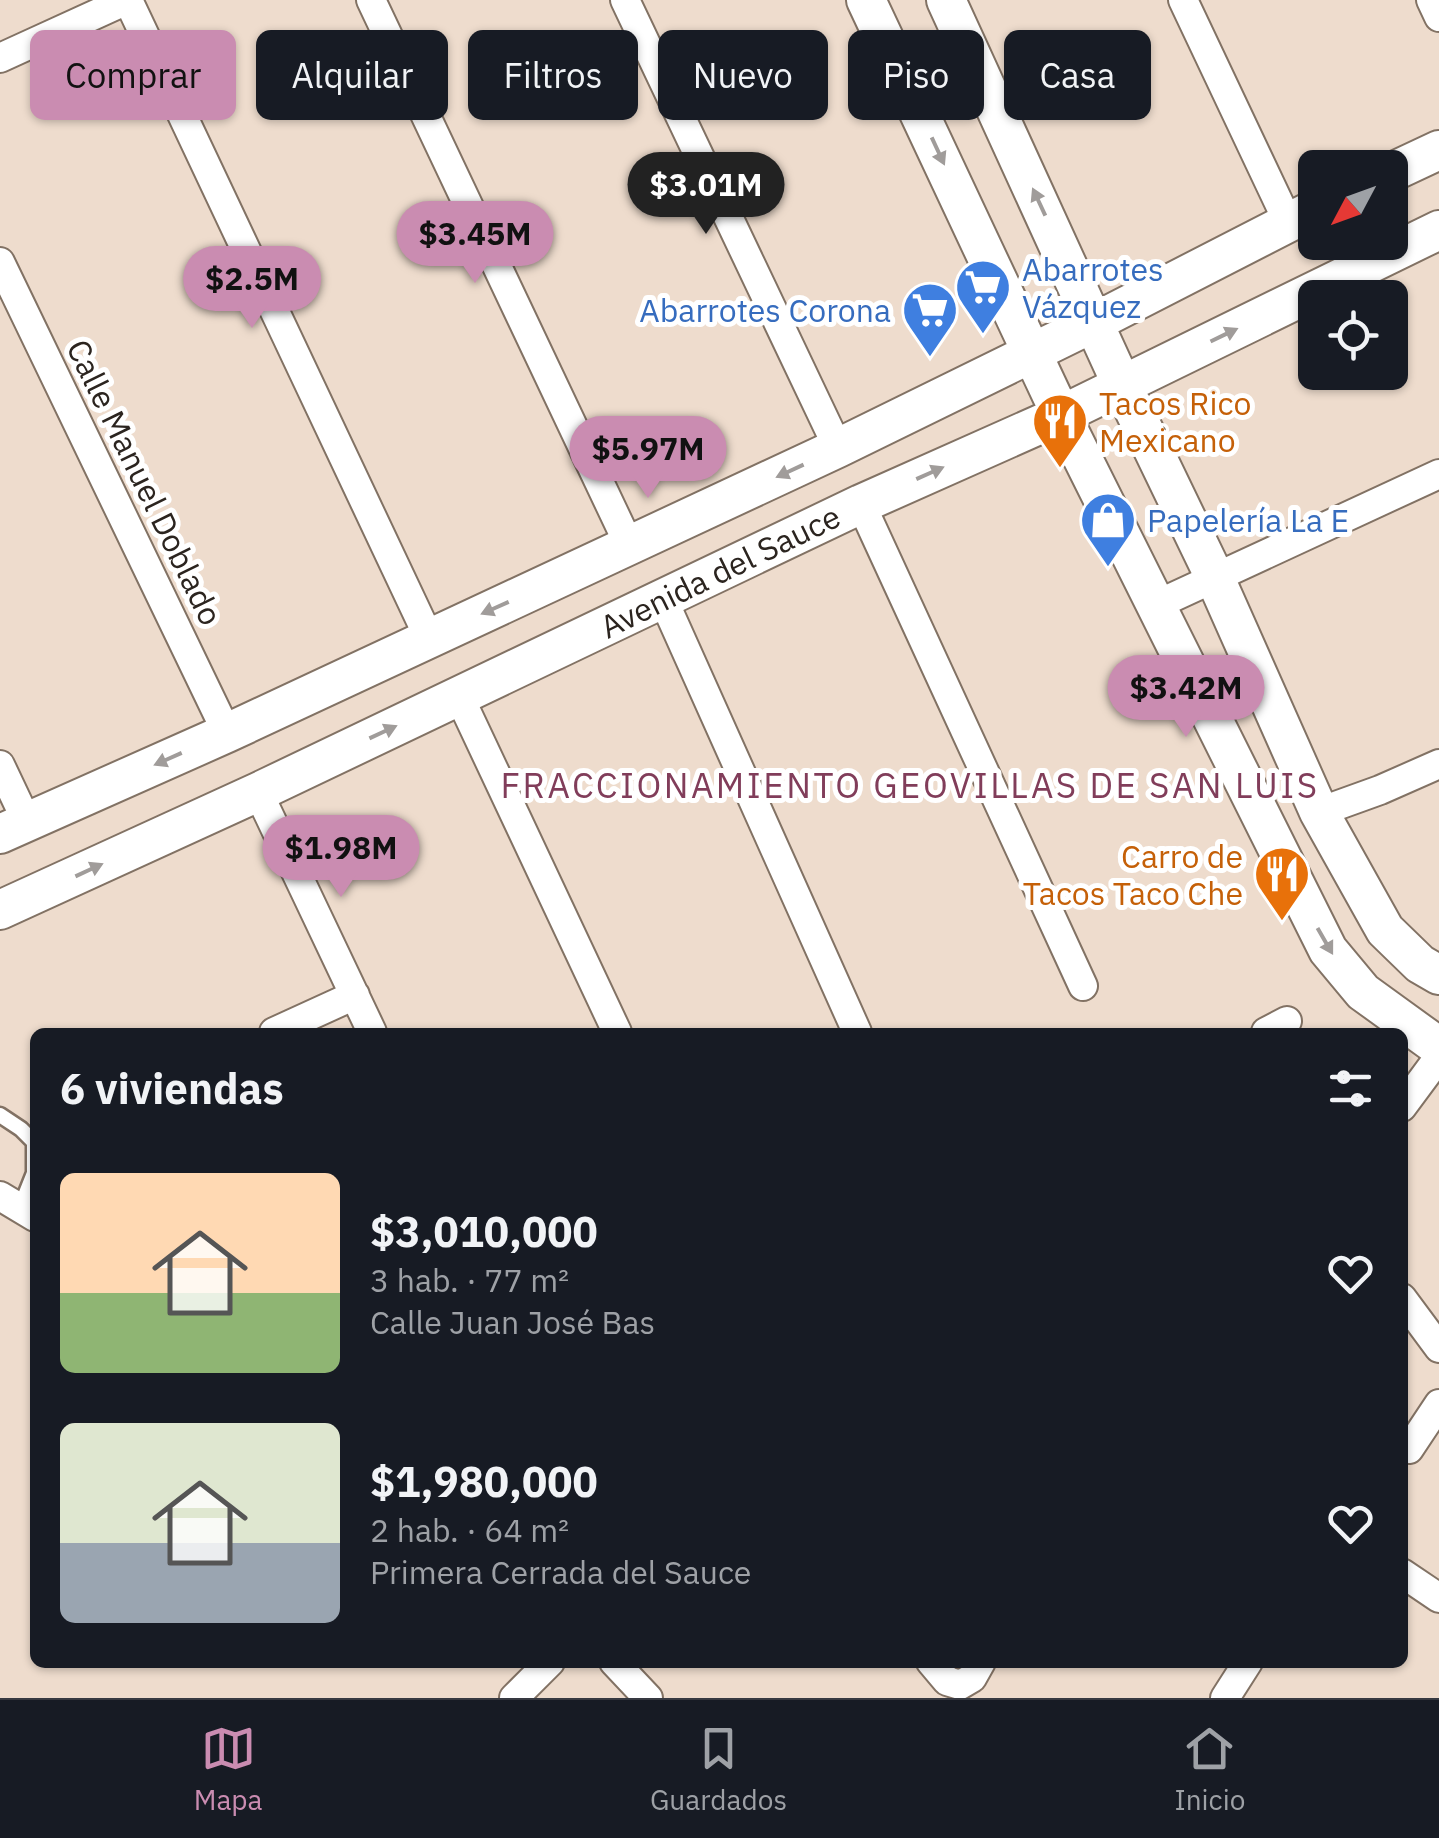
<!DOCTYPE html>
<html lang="es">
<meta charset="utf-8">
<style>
:root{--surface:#171b24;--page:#20242c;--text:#f1f3f6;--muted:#9ea1a6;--line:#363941;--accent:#ca8cb1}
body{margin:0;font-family:"IBM Plex Sans",sans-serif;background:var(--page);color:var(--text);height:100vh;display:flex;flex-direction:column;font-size:38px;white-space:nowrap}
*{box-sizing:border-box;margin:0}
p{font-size:32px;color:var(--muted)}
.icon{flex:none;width:55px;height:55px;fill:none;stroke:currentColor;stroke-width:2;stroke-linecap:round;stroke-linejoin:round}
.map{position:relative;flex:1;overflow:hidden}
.details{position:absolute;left:30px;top:1028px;width:1378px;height:640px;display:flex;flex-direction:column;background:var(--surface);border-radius:15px;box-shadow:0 2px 8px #0004}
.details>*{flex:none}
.top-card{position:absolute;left:30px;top:30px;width:1380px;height:90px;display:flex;gap:20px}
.needle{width:65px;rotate:229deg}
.tools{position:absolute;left:1298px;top:150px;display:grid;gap:20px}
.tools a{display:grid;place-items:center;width:110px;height:110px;border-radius:15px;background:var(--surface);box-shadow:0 2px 8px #0004;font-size:50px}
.price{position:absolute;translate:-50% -85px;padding:0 22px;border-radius:35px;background:var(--accent);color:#111;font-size:32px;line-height:65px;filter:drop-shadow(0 2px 5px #0008)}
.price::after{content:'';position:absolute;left:50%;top:60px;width:30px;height:22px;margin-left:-15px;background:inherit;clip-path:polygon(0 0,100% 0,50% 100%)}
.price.current{background:#222;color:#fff}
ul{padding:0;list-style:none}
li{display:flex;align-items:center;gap:30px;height:250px;padding:0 30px}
li span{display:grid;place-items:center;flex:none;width:280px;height:200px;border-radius:15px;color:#555}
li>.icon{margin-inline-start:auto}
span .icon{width:120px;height:120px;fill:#fffc;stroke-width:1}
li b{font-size:42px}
h2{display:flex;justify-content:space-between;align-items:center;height:120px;padding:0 30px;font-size:42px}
.chip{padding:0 35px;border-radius:15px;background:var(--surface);box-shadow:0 2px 8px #0004;font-size:35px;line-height:90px}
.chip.current{background:var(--accent);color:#111}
.dock{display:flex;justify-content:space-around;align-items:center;height:140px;border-top:2px solid var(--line);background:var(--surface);font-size:28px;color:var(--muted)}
.dock a{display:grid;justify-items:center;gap:5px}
.dock .current{color:var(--accent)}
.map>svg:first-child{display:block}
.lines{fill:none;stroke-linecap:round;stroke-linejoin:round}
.lane-casing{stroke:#827264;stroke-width:19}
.street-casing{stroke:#827264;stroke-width:32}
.secondary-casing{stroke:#827264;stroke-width:42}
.lane{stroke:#fff;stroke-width:14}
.street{stroke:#fff;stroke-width:28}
.secondary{stroke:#fff;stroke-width:38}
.oneway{fill:#a09c9a}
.labels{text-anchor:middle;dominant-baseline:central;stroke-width:10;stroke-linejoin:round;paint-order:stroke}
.shop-label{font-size:32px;fill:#366cbe;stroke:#fff;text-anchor:start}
.food-label{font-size:32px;fill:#c56008;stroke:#fff;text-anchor:start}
.street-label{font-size:32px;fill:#2b241f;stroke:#fff}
.neighbourhood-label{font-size:35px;letter-spacing:2.5px;fill:#813d5a;stroke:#fff}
</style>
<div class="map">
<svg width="1439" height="1698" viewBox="0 0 1439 1698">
<rect width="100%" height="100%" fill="#eedccd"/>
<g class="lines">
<g class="lane-casing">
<path id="lane" d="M0 1115 21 1129 34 1142V1173L20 1208"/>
</g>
<g class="street-casing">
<path id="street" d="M128 0 429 638
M371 0 630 547
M625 0 838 448
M1183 0 1288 222
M1431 0 1439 17
M0 58 127 0
M0 262 227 733
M861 504 1083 986
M663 599 857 1032
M1156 605 1439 474
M459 696 617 1032
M0 765 27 822
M258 792 372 1032
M1319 812 1380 790 1439 764
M274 1032 355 995
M1266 1032 1287 1021
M1402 1107 1439 1057
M0 1196 35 1217
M1402 1298 1439 1348
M1409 1449 1439 1404
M1402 1573 1439 1598
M614 1662 648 1698
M931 1662 947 1681 960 1685 972 1678 981 1662
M514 1698 550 1662
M1225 1698 1248 1662"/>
</g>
<g class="secondary-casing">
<path id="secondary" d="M866 0 1061 415 1328 950 1363 992 1439 1047
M946 0 1122 385 1215 578 1319 812 1385 930 1420 964 1439 975
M1390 173 1439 150
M0 834 227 733 838 448 1095 322 1315 209
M0 910 258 792 861 504 1061 415 1439 230"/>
</g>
<use href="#lane" class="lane"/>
<use href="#street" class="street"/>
<use href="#secondary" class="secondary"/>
</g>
<defs><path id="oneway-solid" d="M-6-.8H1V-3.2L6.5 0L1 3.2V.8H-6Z" transform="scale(2.5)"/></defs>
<g class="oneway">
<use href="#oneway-solid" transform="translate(938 151) rotate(65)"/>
<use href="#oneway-solid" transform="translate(1039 202) rotate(-115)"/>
<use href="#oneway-solid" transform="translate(1224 335) rotate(-26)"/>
<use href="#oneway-solid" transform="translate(790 471) rotate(155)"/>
<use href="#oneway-solid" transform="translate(930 473) rotate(-24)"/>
<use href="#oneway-solid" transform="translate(495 608) rotate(156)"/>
<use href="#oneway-solid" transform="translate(383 732) rotate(-25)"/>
<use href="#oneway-solid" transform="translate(168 759) rotate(156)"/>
<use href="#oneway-solid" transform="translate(89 870) rotate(-25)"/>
<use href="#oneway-solid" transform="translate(1325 941) rotate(60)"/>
</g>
<defs>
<g id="supermarket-pin" transform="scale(2.875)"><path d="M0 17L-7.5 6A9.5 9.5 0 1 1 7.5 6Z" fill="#3f7fe0" stroke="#fff"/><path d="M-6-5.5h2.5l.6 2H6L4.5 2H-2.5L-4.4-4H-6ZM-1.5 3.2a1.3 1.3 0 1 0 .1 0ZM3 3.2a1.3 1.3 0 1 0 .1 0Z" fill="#fff"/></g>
<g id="restaurant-pin" transform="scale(2.875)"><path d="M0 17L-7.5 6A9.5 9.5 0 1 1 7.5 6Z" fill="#e8710a" stroke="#fff"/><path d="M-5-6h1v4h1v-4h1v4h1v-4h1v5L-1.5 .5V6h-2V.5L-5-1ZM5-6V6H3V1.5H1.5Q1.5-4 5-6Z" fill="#fff"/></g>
<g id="shop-pin" transform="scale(2.875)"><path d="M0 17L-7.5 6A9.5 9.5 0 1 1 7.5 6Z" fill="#3f7fe0" stroke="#fff"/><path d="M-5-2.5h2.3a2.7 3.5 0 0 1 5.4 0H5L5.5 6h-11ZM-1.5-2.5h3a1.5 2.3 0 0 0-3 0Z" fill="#fff"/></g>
</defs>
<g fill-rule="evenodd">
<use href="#supermarket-pin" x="983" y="287"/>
<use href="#supermarket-pin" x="930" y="310"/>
<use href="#restaurant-pin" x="1060" y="421"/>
<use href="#shop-pin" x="1108" y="520"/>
<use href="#restaurant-pin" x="1282" y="874"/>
</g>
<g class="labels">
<g class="shop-label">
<text x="1022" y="269">Abarrotes<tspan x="1022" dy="37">Vázquez</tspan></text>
<text x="891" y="310" text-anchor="end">Abarrotes Corona</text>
<text x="1147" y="520">Papelería La E</text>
</g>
<g class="food-label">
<text x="1099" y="403">Tacos Rico<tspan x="1099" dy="37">Mexicano</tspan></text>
<text x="1243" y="856" text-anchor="end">Carro de<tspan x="1243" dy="37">Tacos Taco Che</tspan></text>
</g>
<g class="street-label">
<text transform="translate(145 482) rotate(64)">Calle Manuel Doblado</text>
<text transform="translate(720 571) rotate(-26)">Avenida del Sauce</text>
</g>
<g class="neighbourhood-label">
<text x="910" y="785">FRACCIONAMIENTO GEOVILLAS DE SAN LUIS</text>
</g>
</g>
</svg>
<div class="tools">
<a><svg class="needle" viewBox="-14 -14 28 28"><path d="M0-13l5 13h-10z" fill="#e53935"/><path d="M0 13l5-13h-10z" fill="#9ea1a6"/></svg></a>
<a><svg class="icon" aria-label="locate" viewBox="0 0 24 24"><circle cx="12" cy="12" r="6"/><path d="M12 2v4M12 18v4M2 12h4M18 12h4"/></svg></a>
</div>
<b class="price current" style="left:706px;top:237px">$3.01M</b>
<b class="price" style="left:475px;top:286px">$3.45M</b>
<b class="price" style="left:252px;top:331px">$2.5M</b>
<b class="price" style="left:648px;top:501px">$5.97M</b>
<b class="price" style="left:1186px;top:740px">$3.42M</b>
<b class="price" style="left:341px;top:900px">$1.98M</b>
<div class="top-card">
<a class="chip current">Comprar</a>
<a class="chip">Alquilar</a>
<a class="chip">Filtros</a>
<a class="chip">Nuevo</a>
<a class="chip">Piso</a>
<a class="chip">Casa</a>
</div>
<section class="details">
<h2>6 viviendas<svg class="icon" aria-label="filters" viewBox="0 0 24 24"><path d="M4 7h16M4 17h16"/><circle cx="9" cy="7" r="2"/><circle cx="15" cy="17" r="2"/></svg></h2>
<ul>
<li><span style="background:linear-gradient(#ffd9b3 60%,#8fb573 0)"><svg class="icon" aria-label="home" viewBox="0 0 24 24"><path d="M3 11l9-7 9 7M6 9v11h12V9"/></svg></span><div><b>$3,010,000</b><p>3 hab. · 77 m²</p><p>Calle Juan José Bas</p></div><svg class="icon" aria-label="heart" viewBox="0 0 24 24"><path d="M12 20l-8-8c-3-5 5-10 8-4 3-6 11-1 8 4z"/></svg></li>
<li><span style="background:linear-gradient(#dfe7d0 60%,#9aa5b1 0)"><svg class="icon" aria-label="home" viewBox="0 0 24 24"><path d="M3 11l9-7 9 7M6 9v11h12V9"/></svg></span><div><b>$1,980,000</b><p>2 hab. · 64 m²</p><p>Primera Cerrada del Sauce</p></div><svg class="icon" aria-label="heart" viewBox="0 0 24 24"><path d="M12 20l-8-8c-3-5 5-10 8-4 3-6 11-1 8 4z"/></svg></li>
</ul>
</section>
</div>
<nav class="dock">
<a class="current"><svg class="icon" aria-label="map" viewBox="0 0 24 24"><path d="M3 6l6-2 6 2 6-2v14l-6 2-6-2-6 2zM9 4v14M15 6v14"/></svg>Mapa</a>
<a><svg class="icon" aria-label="saved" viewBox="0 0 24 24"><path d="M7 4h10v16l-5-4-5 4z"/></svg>Guardados</a>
<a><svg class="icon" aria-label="home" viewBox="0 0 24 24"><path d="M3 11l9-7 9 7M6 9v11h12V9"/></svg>Inicio</a>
</nav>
